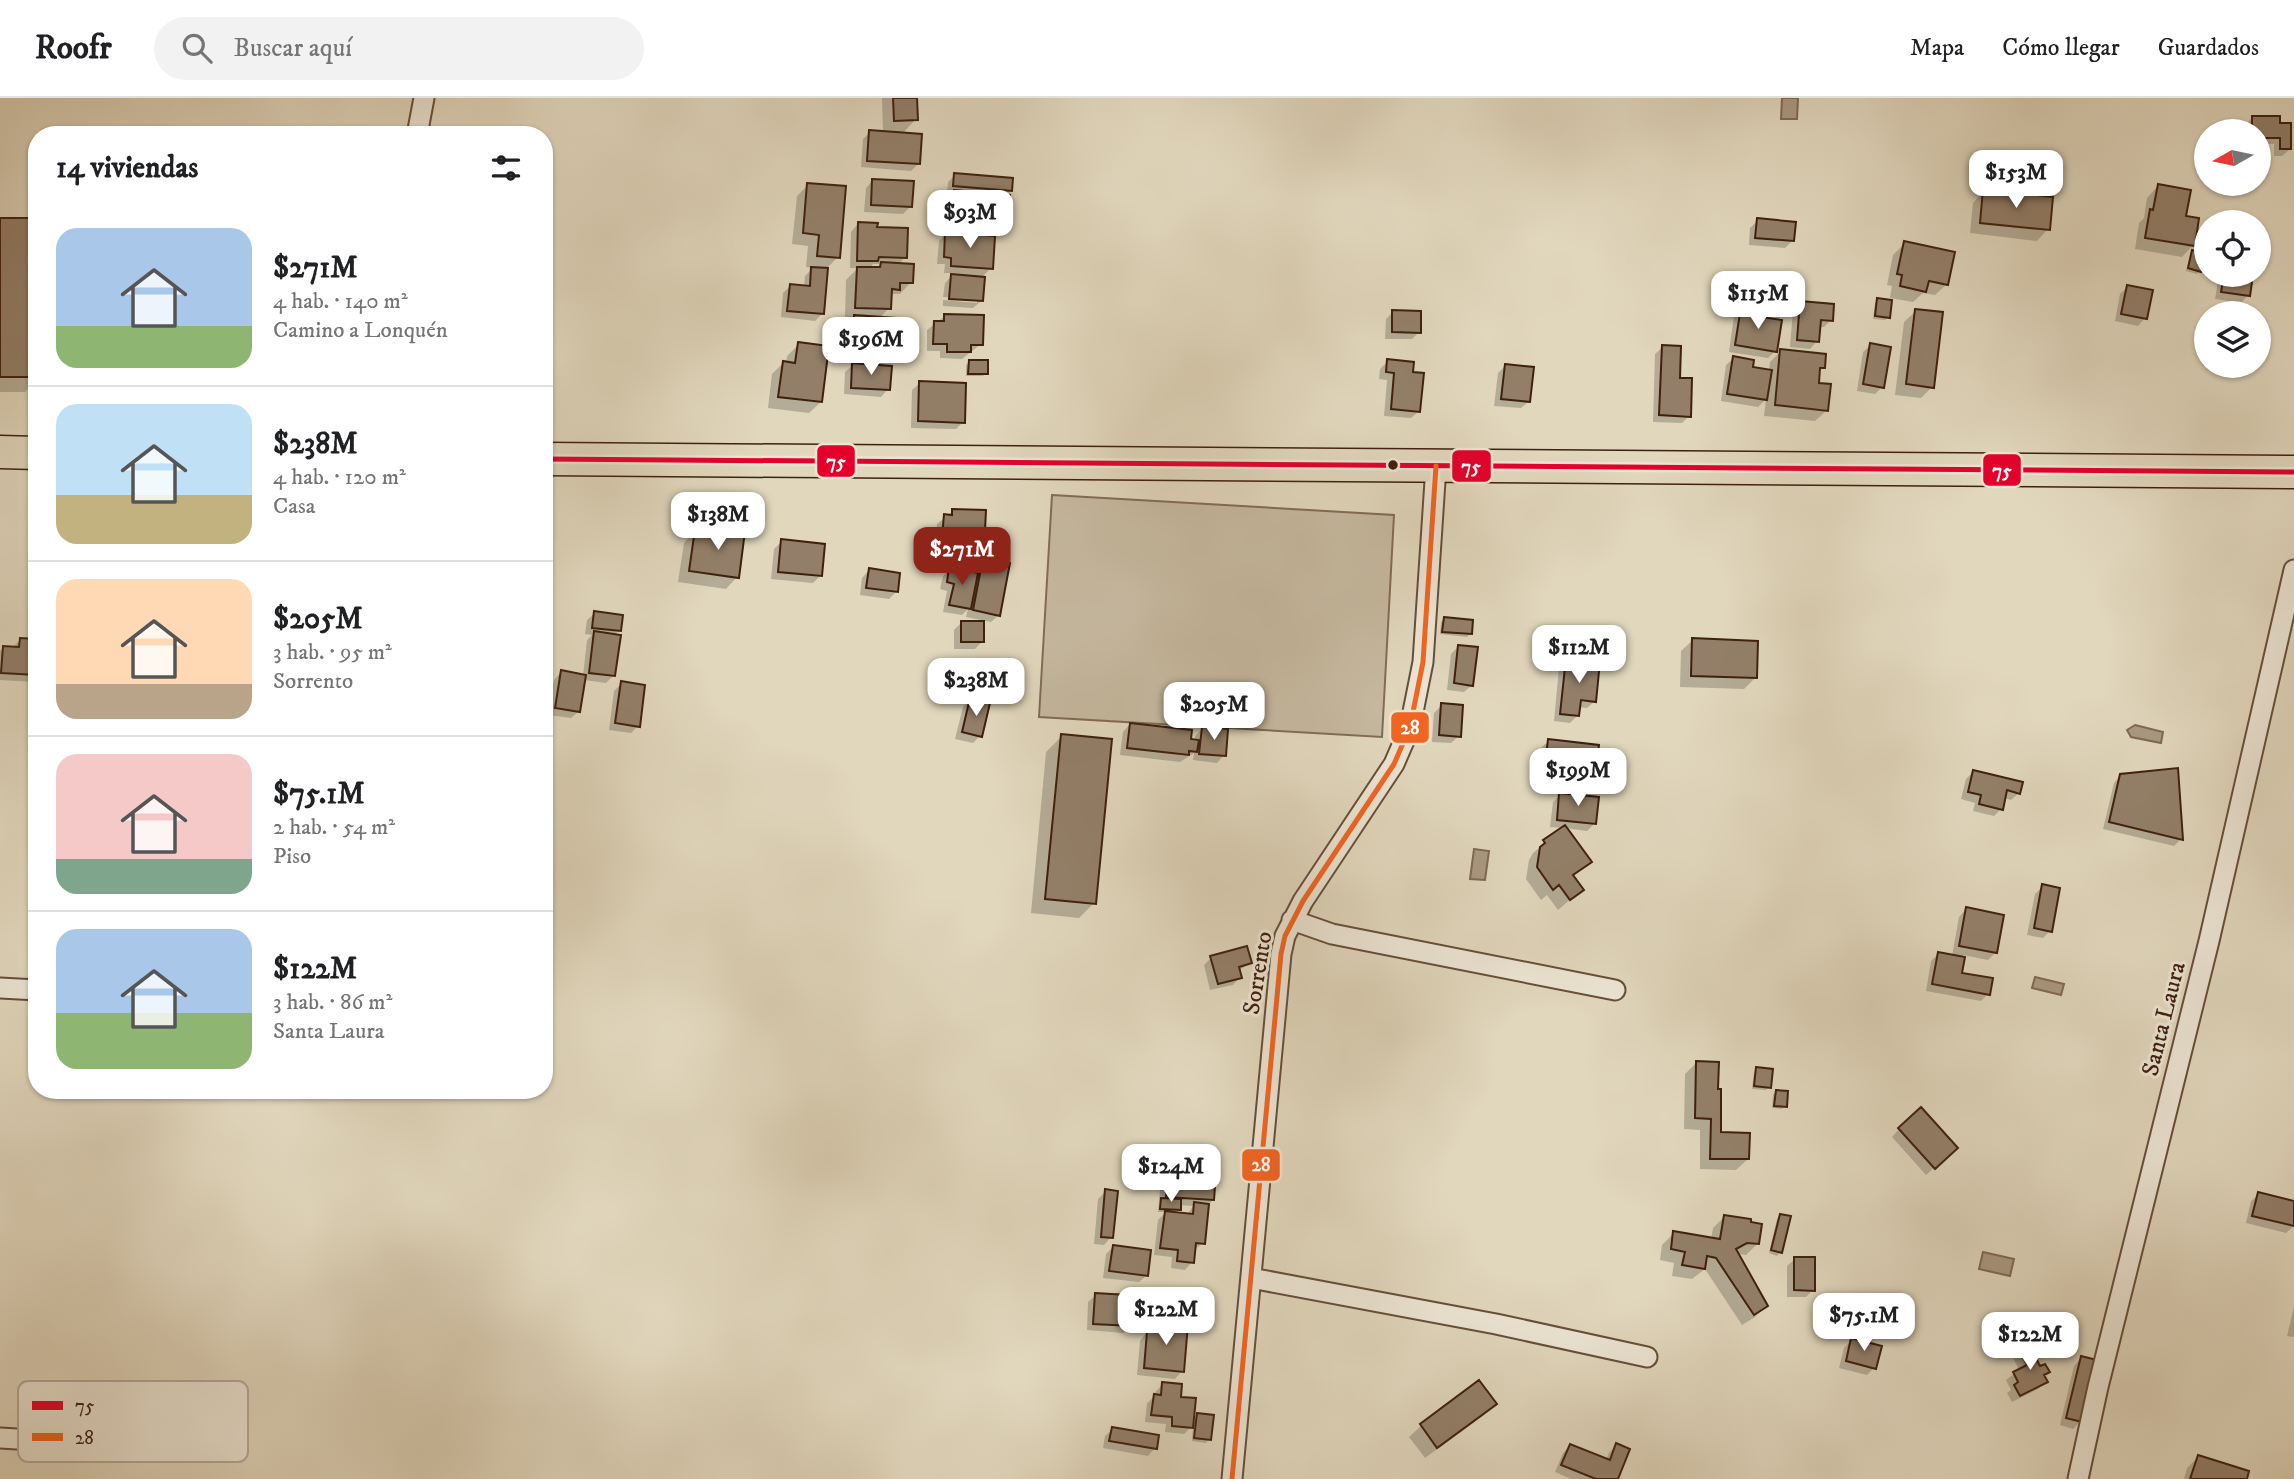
<!DOCTYPE html>
<html lang="es">
<meta charset="utf-8">
<style>
:root{--surface:#fff;--page:#f2f2f2;--text:#202124;--muted:#757577;--line:#e0e0e0;--accent:#8f2418}
body{margin:0;font-family:"IM FELL DW Pica",serif;background:var(--page);color:var(--text);height:100vh;display:flex;flex-direction:column;font-size:26px;white-space:nowrap}
*{box-sizing:border-box;margin:0}
p{font-size:23px;color:var(--muted)}
.icon{flex:none;width:38px;height:38px;fill:none;stroke:currentColor;stroke-width:2;stroke-linecap:round;stroke-linejoin:round}
.map{position:relative;flex:1;overflow:hidden}
.side{position:absolute;left:28px;top:28px;width:525px;height:973px;display:flex;flex-direction:column;background:var(--surface);border-radius:28px;box-shadow:0 2px 5px #0004}
.side>*{flex:none}
.needle{width:46px;rotate:261deg}
.buttons{position:absolute;left:2194px;top:21px;display:grid;gap:14px}
.buttons a{display:grid;place-items:center;width:77px;height:77px;border-radius:50%;background:var(--surface);box-shadow:0 2px 5px #0004;font-size:35px}
.price{position:absolute;translate:-50% -60px;padding:0 16px;border-radius:14px;background:#fff;color:#222;font-size:23px;line-height:46px;filter:drop-shadow(0 2px 4px #0008)}
.price::after{content:'';position:absolute;left:50%;top:42px;width:21px;height:16px;margin-left:-10px;background:inherit;clip-path:polygon(0 0,100% 0,50% 100%)}
.price.current{background:var(--accent);color:#fff}
ul{padding:0;list-style:none}
li{display:flex;align-items:center;gap:21px;height:175px;padding:0 28px}
li+li{border-top:2px solid var(--line)}
li span{display:grid;place-items:center;flex:none;width:196px;height:140px;border-radius:21px;color:#555}
li>.icon{margin-inline-start:auto}
span .icon{width:84px;height:84px;fill:#fffc;stroke-width:1}
li b{font-size:30px}
h2{display:flex;justify-content:space-between;align-items:center;height:84px;padding:0 28px;font-size:30px}
header{display:flex;align-items:center;gap:42px;box-sizing:border-box;height:98px;padding:0 35px;background:var(--surface);border-bottom:2px solid var(--line)}
header strong{font-size:33px}
nav{display:flex;gap:38px;margin-inline-start:auto;font-size:24px}
.search{width:490px;height:63px;background:var(--page);display:flex;align-items:center;gap:18px;box-sizing:border-box;padding:0 24px;border-radius:38px;color:var(--muted);font-size:26px}
.map>svg:first-child{display:block}
.green{fill:#c5b89f;stroke:#826c57;stroke-width:2}
.water{fill:#aa9982;stroke:#7f6954;stroke-width:2}
.shadow{fill:#0003;fill-rule:evenodd}
.building{fill:#937f69;stroke:#3e200f;stroke-width:2}
.lines{fill:none;stroke-linecap:round;stroke-linejoin:round}
.minor-casing{stroke:#674e3a;stroke-width:23}
.primary-casing{stroke:#3e200f;stroke-width:35}
.minor{stroke:#ece5d4;stroke-width:19}
.primary{stroke:#e1d7bd;stroke-width:32}
.bus-1-casing{stroke:#ece5d4;stroke-width:10}
.bus-2-casing{stroke:#ece5d4;stroke-width:10}
.bus-1{stroke:#e4002b;stroke-width:5}
.bus-2{stroke:#f26522;stroke-width:5}
.bus-dot{fill:#3e200f;stroke:#ece5d4;stroke-width:2.5}
.labels{text-anchor:middle;dominant-baseline:central;stroke-width:6;stroke-linejoin:round;paint-order:stroke}
.street-label{font-size:24px;fill:#3e200f;stroke:#ece5d4}
.key{fill:#ece5d4;stroke:#b8aa99;stroke-width:2}
.key-label{font-size:19px;fill:#3e200f}
.line-badge{stroke:#ece5d4;stroke-width:2.5}
.badge-label{font-size:19px;text-anchor:middle;font-weight:bold;fill:#fff}
</style>
<header>
<strong>Roofr</strong>
<div class="search"><svg class="icon" aria-label="search" viewBox="0 0 24 24"><circle cx="10" cy="10" r="6"/><path d="M15 15l6 6"/></svg>Buscar aquí</div>
<nav><a>Mapa</a><a>Cómo llegar</a><a>Guardados</a></nav>
</header>
<div class="map">
<svg width="2294" height="1381" viewBox="0 0 2294 1381">
<rect width="100%" height="100%" fill="#e1d7bd"/>
<filter id="stains"><feTurbulence type="fractalNoise" baseFrequency=".00286" numOctaves="4"/><feColorMatrix values="0 0 0 0 .2 0 0 0 0 .09 0 0 0 0 .02 0 0 0 .5 -.17"/></filter>
<radialGradient id="worn" r=".72"><stop offset=".6" stop-color="#630" stop-opacity="0"/><stop offset="1" stop-color="#630" stop-opacity=".3"/></radialGradient>
<path class="green" d="M1052 397 1394 417 1382 639 1039 619Z"/>
<path class="water" d="M1782 0H1798L1797 21H1781Z
M2135 627 2163 634 2161 645 2131 639 2127 632Z
M1474 751 1489 753 1485 782 1470 781Z
M2035 879 2064 886 2061 897 2032 890Z
M1983 1154 2014 1161 2010 1178 1979 1171Z"/>
<path class="shadow" d="M882 0H915L916 21 902 36 919 65 911 73 861 69 863 41 870 34 883 35Z
M2252 20 2279 26 2290 51 2282 58H2274V46H2259V33H2245V27Z
M955 77 1010 93 1004 99 1007 112 1000 120 974 117 973 121 966 128 949 126 950 115H946L947 101 953 96 947 95 948 84Z
M873 82 911 108 903 116 864 114 866 90Z
M808 87 838 159 826 171 822 216 815 223 781 219 783 195 790 188 804 189 805 178 813 170 806 169 808 148 792 146 797 98Z
M2158 88 2193 147 2182 159 2135 151 2139 125 2144 120 2147 100Z
M1984 93 2048 131 2037 143 1970 135 1973 105Z
M0 122H37V282L25 294H0Z
M1758 122 1792 143 1785 150 1749 147 1750 130Z
M858 126 875 131 905 159 898 167 911 184 900 196H893L890 199 889 210 879 221 891 257 884 264 854 262 856 240H847L848 226 853 221 845 220 846 182 858 170H850L851 134ZM873 166H881L877 171H869Z
M946 136 991 170 983 178 981 203 973 210 943 208V202L977 205V201L943 199 945 185 954 175H944L945 166H937L939 143Z
M1905 145 1947 186 1935 197 1923 195 1913 204 1890 200 1892 188 1887 187 1893 157Z
M2193 154 2200 173 2197 176 2186 173 2190 157Z
M2219 177H2251L2248 197 2241 205 2215 201Z
M1746 181 1779 205 1771 212H1761L1759 220 1775 253 1768 260 1729 254 1734 218 1741 212H1738L1739 188Z
M2128 189 2145 220 2138 228 2115 223 2120 196Z
M1878 202 1888 219 1885 222 1873 221 1875 205Z
M1801 205 1831 222 1824 229H1818L1817 243 1810 251 1790 249 1793 212Z
M1916 213 1932 289 1921 300 1895 297 1904 224Z
M1393 214 1419 234 1412 241H1385L1386 221Z
M945 218 981 246 962 261 940 260V253H927V232Z
M799 246 821 304 809 315 768 310 772 276 783 265H786L787 258Z
M1871 247 1882 289 1875 296 1857 293 1863 254Z
M1663 249 1678 281 1689 318 1682 325 1653 324 1655 256Z
M1781 253 1823 269 1818 275 1817 286 1827 312 1815 323 1764 318 1766 301 1758 309 1721 303 1726 267 1734 260 1751 271 1769 273 1770 264Z
M1388 263 1419 313 1411 320 1384 318 1387 282 1379 281 1380 271Z
M969 264 986 275 983 278H966V267Z
M853 267 888 291 881 299 844 296 845 274Z
M1505 268 1529 303 1521 310 1494 308 1498 275Z
M920 285 963 324 956 331 911 330 912 292Z
M953 413 982 453 975 461 935 459 937 426Z
M721 432 737 479 726 491 678 484 684 445 695 433 717 436Z
M782 443 820 478 813 485 771 481 774 451Z
M984 462 999 517 991 524 966 519 968 511 962 517 943 514 947 493 940 491 943 478 950 471 975 476 976 469Z
M869 472 896 494 889 501 860 497 862 480Z
M595 515 619 533 614 537V577L606 585 584 582 579 613 571 620 548 617 554 582 561 574 583 578 587 542 592 537 585 536 587 522Z
M1445 521 1470 536 1467 539 1440 536 1441 524Z
M961 525 982 544 975 551H954V532Z
M21 541 37 552V581L34 584 0 582V553L3 550 13 549Z
M1693 542 1755 580 1744 591 1680 589 1681 553Z
M1458 549 1472 587 1464 594 1447 592 1451 556Z
M1566 562 1595 603 1587 610 1578 609V617L1570 625 1554 623 1559 569Z
M622 585 638 628 631 635 609 632 614 593Z
M971 602 980 638 973 645 955 641 963 609Z
M1442 607 1459 638 1451 645 1432 644 1434 615Z
M1130 626 1195 643V638L1202 631 1224 657 1217 665 1193 662 1194 655 1180 664 1120 657 1123 634Z
M1062 638 1094 805 1079 820 1031 815 1046 654Z
M1549 643 1594 673 1579 692 1548 689 1549 676 1538 675 1541 650Z
M1973 674 2019 695 2011 702 2004 700 2001 711 1994 718 1973 713 1975 705 1961 701 1966 681Z
M2121 677 2181 741 2174 748 2103 731 2114 685Z
M1560 697 1594 726 1587 733 1565 730 1589 763 1572 779 1582 791 1558 812 1547 797 1541 802 1526 781 1529 762 1533 755 1563 730 1550 729 1553 704Z
M2043 788 2050 833 2043 840 2027 837 2035 796Z
M1966 811 1995 855 1988 862 1963 857 1960 876 1988 896 1981 903 1926 893 1931 863 1938 856 1952 858 1959 819Z
M1211 860 1250 865 1238 873 1240 879 1233 887 1210 892 1204 867Z
M1696 965 1719 1036 1748 1061 1736 1072 1700 1071V1032L1684 1031 1685 976Z
M1757 971 1769 989 1766 992 1752 991 1754 974Z
M1776 993 1785 1008 1782 1011 1772 1010 1773 997Z
M1899 1031 1948 1057 1926 1077 1892 1039Z
M1169 1074 1213 1102 1208 1107 1203 1145 1194 1152 1192 1164 1185 1172 1171 1170 1172 1159 1154 1157 1158 1122 1166 1114H1158L1161 1082ZM1179 1107 1193 1108 1187 1117 1174 1116 1179 1111Z
M1106 1093 1111 1139 1104 1147 1094 1146 1098 1101Z
M2259 1096 2294 1105V1128L2286 1135 2246 1125 2251 1103Z
M1781 1117 1780 1154 1777 1158 1769 1155 1777 1121Z
M1724 1119 1757 1146 1746 1157 1737 1156 1766 1208 1755 1219 1742 1227 1705 1171 1692 1181 1672 1178 1674 1165 1660 1162 1662 1147 1674 1135 1711 1142 1713 1130Z
M1113 1149 1147 1177 1139 1184 1103 1180 1106 1156Z
M1795 1161 1813 1192 1806 1199H1787V1168Z
M1096 1197 1130 1227 1123 1235 1087 1232 1088 1204Z
M2294 1209V1239L2287 1238Z
M1153 1225 1182 1273 1175 1281 1137 1277 1140 1243Z
M1852 1242 1874 1270 1867 1277 1839 1270 1844 1250Z
M2019 1251 2040 1271 2048 1274 2043 1278 2046 1283 2038 1291 2012 1304 2007 1295 2011 1292 2006 1282 2019 1272 2012 1258Z
M2081 1260V1323L2073 1331 2060 1327 2074 1268Z
M1479 1284 1495 1306 1484 1317 1425 1360 1409 1339 1421 1328Z
M1163 1286 1192 1322 1197 1317 1209 1341 1206 1345 1192 1343 1193 1327 1184 1336 1165 1334 1166 1326 1145 1324 1147 1305 1155 1298 1156 1293Z
M1113 1331 1155 1350 1148 1358 1103 1350 1105 1338Z
M1616 1347V1381H1571L1555 1374 1563 1355 1570 1348 1606 1362 1609 1355Z
M2198 1359 2245 1381H2184L2187 1370Z"/>
<path class="building" d="M893 0H917L918 22 894 23Z
M2252 18H2280V25H2291V51H2280V40H2259V33H2252Z
M869 32 922 36 920 66 867 63Z
M954 75 1013 80 1012 93 953 88Z
M872 81 914 83 912 109 871 107Z
M807 85 846 88 840 160 817 158 819 137 803 135Z
M2158 86 2191 92 2186 118 2199 120 2195 148 2145 140 2150 111 2153 112Z
M1983 91 2053 99 2050 132 1980 125Z
M954 92 1010 97 1009 113 976 110 975 122 955 120 956 108H953Z
M0 120H37V279H0Z
M1757 120 1796 124 1794 143 1755 140Z
M858 124 878 125 877 129 908 130 907 160 879 159 878 163H857Z
M945 134 995 138 993 171 951 168V160L944 159Z
M1904 143 1955 154 1948 187 1929 183 1926 194 1900 188 1902 177 1897 176Z
M2192 152 2206 156 2201 174 2188 170Z
M881 164 914 166 913 185H900V192L892 191 891 211 855 210 857 169H880Z
M811 169 828 170 824 216 787 213 790 186 810 188Z
M951 176 985 179 983 203 949 201Z
M2224 177H2253L2250 198 2221 194Z
M1745 179 1781 180 1780 206 1745 205Z
M2127 187 2153 192 2147 221 2121 216Z
M1877 200 1892 202 1890 220 1875 218Z
M1800 203 1834 206 1833 223 1821 222 1819 244 1797 242Z
M1741 209 1762 212 1761 219 1782 222 1777 254 1735 247Z
M1915 211 1943 214 1934 290 1906 286Z
M1392 212 1421 213V235L1392 234Z
M944 216 984 217 983 247H971V254H947V246H933L934 223H944Z
M854 217 896 220 893 258 861 255 862 233H853Z
M798 244 829 248 822 304 778 299 783 263 795 265Z
M1870 245 1891 249 1884 290 1863 286Z
M1662 247 1681 248 1680 280H1692L1691 319 1659 317Z
M1780 251 1826 256 1825 270H1820L1819 285 1831 286 1828 313 1775 307Z
M1733 258 1754 262 1753 269 1772 272 1767 302 1727 296Z
M1387 261 1414 264 1413 274 1424 275 1420 314 1391 311 1394 275 1386 274Z
M969 262H988V276H968Z
M852 265 892 268 890 292 851 290Z
M1505 266 1534 269 1530 304 1501 301Z
M919 283 966 285 965 325 918 323Z
M952 411 986 412 984 454 941 452 944 416 952 417Z
M720 430 745 433 739 480 689 473 695 431 720 435Z
M781 441 825 446 822 478 778 474Z
M983 460 1010 465 1000 518 973 512Z
M949 469 978 475 971 511 949 507 954 486 947 484Z
M869 470 900 475 898 494 866 490Z
M594 513 623 517 621 533 592 530Z
M1444 519 1473 522 1472 536 1442 534Z
M961 523H984V544H961Z
M594 533 621 537 615 578 589 575Z
M20 540 37 541V577L1 575 3 548 19 549Z
M1692 540 1758 543 1757 580 1691 578Z
M1458 547 1478 549 1473 588 1454 585Z
M1566 560 1600 563 1596 604 1581 602 1579 618 1560 616Z
M561 572 586 577 580 614 555 610Z
M621 583 645 587 640 629 615 625Z
M970 600 990 605 982 639 962 634Z
M1441 605 1463 607 1461 639 1439 637Z
M1130 625 1192 632 1191 641 1199 642 1197 654 1189 653V657L1127 650Z
M1202 629 1228 631 1226 658 1199 656Z
M1061 636 1112 641 1096 806 1045 801Z
M1548 641 1599 647 1596 673H1590L1588 686 1554 682 1555 669 1545 668Z
M2178 670 2183 742 2109 724 2120 676Z
M1973 672 2023 684 2020 696 2007 692 2003 712 1979 706 1981 697 1968 694Z
M1559 695 1599 699 1596 726 1557 722Z
M1565 727 1592 764 1573 777 1584 792 1570 802 1559 787 1553 792 1537 769 1540 749 1545 745 1543 742Z
M2042 786 2060 790 2052 834 2034 830Z
M1966 809 2004 817 1997 855 1959 848Z
M1247 848 1252 865 1239 869 1242 880 1218 886 1210 858Z
M1938 854 1965 859 1962 875 1993 880 1990 897 1932 886Z
M1696 963 1719 964 1718 991H1721V1034L1750 1035 1749 1061H1710L1711 1021 1695 1020Z
M1756 969 1773 971 1771 990 1754 988Z
M1776 992 1788 993 1787 1009 1774 1008Z
M1921 1009 1958 1050 1935 1071 1898 1030Z
M1168 1073 1216 1075 1214 1102 1166 1099Z
M1105 1091 1118 1093 1113 1140 1101 1139Z
M2258 1094 2294 1103V1128L2252 1118Z
M1161 1100 1181 1101V1112L1160 1111Z
M1194 1104 1209 1106 1205 1146 1196 1145 1194 1165 1177 1163 1178 1152 1160 1150 1165 1113 1193 1116Z
M1780 1116 1791 1118 1782 1155 1771 1152Z
M1724 1117 1751 1121V1124L1762 1126 1759 1146 1747 1145 1736 1151 1768 1208 1754 1217 1716 1160 1707 1158 1705 1171 1682 1167 1685 1154 1671 1151 1673 1133 1720 1141Z
M1113 1147 1151 1152 1148 1178 1109 1173Z
M1794 1159H1815V1193L1794 1192Z
M1095 1195 1128 1197 1127 1206 1133 1207 1132 1228 1093 1226Z
M1152 1223 1188 1226 1184 1274 1144 1270 1147 1234H1151Z
M1851 1240 1882 1248 1876 1271 1846 1263Z
M2028 1245 2040 1268 2045 1266 2050 1274 2044 1277 2048 1284 2020 1298 2014 1287 2018 1284 2013 1274 2027 1267 2018 1250Z
M2081 1258 2097 1262 2082 1324 2066 1320Z
M1479 1282 1497 1306 1437 1350 1420 1326Z
M1162 1284 1182 1286 1181 1299 1196 1300 1193 1330 1172 1328V1319L1151 1317 1154 1296 1161 1297Z
M1197 1315 1214 1317 1211 1342 1194 1340Z
M1112 1329 1159 1337 1157 1351 1109 1343Z
M1616 1345 1630 1351 1618 1381H1596L1561 1367 1570 1346 1610 1362Z
M2198 1357 2249 1373 2247 1381H2190Z"/>
<g class="lines">
<g class="minor-casing">
<path id="minor" d="M417 37 424 0
M1292 822 1332 836 1615 892
M0 890 37 892
M1251 1180 1496 1226 1647 1259
M0 1340 17 1341
M1232 1381 1281 856 1285 838 1303 803 1394 666 1410 629 1423 564 1436 368
M2078 1381 2098 1289 2209 843 2294 472"/>
</g>
<g class="primary-casing">
<path id="primary" d="M0 354 37 355
M544 361 2294 374"/>
</g>
<use href="#minor" class="minor"/>
<use href="#primary" class="primary"/>
<g class="bus-1-casing">
<path id="bus-1" d="M544 361 2294 374"/>
</g>
<g class="bus-2-casing">
<path id="bus-2" d="M1232 1381 1281 856 1285 838 1303 803 1394 666 1410 629 1423 564 1436 368"/>
</g>
<use href="#bus-1" class="bus-1"/>
<use href="#bus-2" class="bus-2"/>
</g>
<circle class="bus-dot" cx="1393" cy="367" r="6"/>
<g class="labels">
<g class="street-label">
<text transform="translate(1258 875) rotate(-81)">Sorrento</text>
<text transform="translate(2164 921) rotate(-76)">Santa Laura</text>
</g>
</g>
<rect x="18" y="1283" width="230" height="81" rx="10" class="key"/>
<rect x="32" y="1303" width="31" height="9" fill="#e4002b"/>
<rect x="32" y="1335" width="31" height="8" fill="#f26522"/>
<g class="key-label">
<text x="75" y="1314">75</text>
<text x="75" y="1346">28</text>
</g>
<g class="line-badge">
<rect x="816" y="346" width="40" height="34" rx="7" fill="#e4002b"/>
<rect x="1451" y="351" width="41" height="34" rx="7" fill="#e4002b"/>
<rect x="1982" y="355" width="40" height="34" rx="7" fill="#e4002b"/>
<rect x="1390" y="613" width="40" height="33" rx="7" fill="#f26522"/>
<rect x="1241" y="1050" width="40" height="34" rx="7" fill="#f26522"/>
</g>
<g class="badge-label">
<text x="836" y="370">75</text>
<text x="1471" y="375">75</text>
<text x="2002" y="379">75</text>
<text x="1410" y="636">28</text>
<text x="1261" y="1073">28</text>
</g>
<rect width="100%" height="100%" filter="url(#stains)"/>
<rect width="100%" height="100%" fill="url(#worn)"/>
</svg>
<div class="buttons">
<a><svg class="needle" viewBox="-14 -14 28 28"><path d="M0-13l5 13h-10z" fill="#e53935"/><path d="M0 13l5-13h-10z" fill="#757577"/></svg></a>
<a><svg class="icon" aria-label="locate" viewBox="0 0 24 24"><circle cx="12" cy="12" r="6"/><path d="M12 2v4M12 18v4M2 12h4M18 12h4"/></svg></a>
<a><svg class="icon" aria-label="layers" viewBox="0 0 24 24"><path d="M12 4l9 5-9 5-9-5zM3 14l9 5 9-5"/></svg></a>
</div>
<b class="price" style="left:2016px;top:112px">$153M</b>
<b class="price" style="left:970px;top:152px">$93M</b>
<b class="price" style="left:1758px;top:233px">$115M</b>
<b class="price" style="left:871px;top:279px">$196M</b>
<b class="price" style="left:718px;top:454px">$138M</b>
<b class="price current" style="left:962px;top:489px">$271M</b>
<b class="price" style="left:1579px;top:587px">$112M</b>
<b class="price" style="left:976px;top:620px">$238M</b>
<b class="price" style="left:1214px;top:644px">$205M</b>
<b class="price" style="left:1578px;top:710px">$199M</b>
<b class="price" style="left:1171px;top:1106px">$124M</b>
<b class="price" style="left:1166px;top:1249px">$122M</b>
<b class="price" style="left:1864px;top:1255px">$75.1M</b>
<b class="price" style="left:2030px;top:1274px">$122M</b>
<section class="side">
<h2>14 viviendas<svg class="icon" aria-label="filters" viewBox="0 0 24 24"><path d="M4 7h16M4 17h16"/><circle cx="9" cy="7" r="2"/><circle cx="15" cy="17" r="2"/></svg></h2>
<ul>
<li><span style="background:linear-gradient(#a9c7e8 70%,#8fb573 0)"><svg class="icon" aria-label="home" viewBox="0 0 24 24"><path d="M3 11l9-7 9 7M6 9v11h12V9"/></svg></span><div><b>$271M</b><p>4 hab. · 140 m²</p><p>Camino a Lonquén</p></div></li>
<li><span style="background:linear-gradient(#bfe0f5 65%,#c2b280 0)"><svg class="icon" aria-label="home" viewBox="0 0 24 24"><path d="M3 11l9-7 9 7M6 9v11h12V9"/></svg></span><div><b>$238M</b><p>4 hab. · 120 m²</p><p>Casa</p></div></li>
<li><span style="background:linear-gradient(#ffd9b3 75%,#b9a48a 0)"><svg class="icon" aria-label="home" viewBox="0 0 24 24"><path d="M3 11l9-7 9 7M6 9v11h12V9"/></svg></span><div><b>$205M</b><p>3 hab. · 95 m²</p><p>Sorrento</p></div></li>
<li><span style="background:linear-gradient(#f6c9c9 75%,#7fa58c 0)"><svg class="icon" aria-label="home" viewBox="0 0 24 24"><path d="M3 11l9-7 9 7M6 9v11h12V9"/></svg></span><div><b>$75.1M</b><p>2 hab. · 54 m²</p><p>Piso</p></div></li>
<li><span style="background:linear-gradient(#a9c7e8 60%,#8fb573 0)"><svg class="icon" aria-label="home" viewBox="0 0 24 24"><path d="M3 11l9-7 9 7M6 9v11h12V9"/></svg></span><div><b>$122M</b><p>3 hab. · 86 m²</p><p>Santa Laura</p></div></li>
</ul>
</section>
</div>
